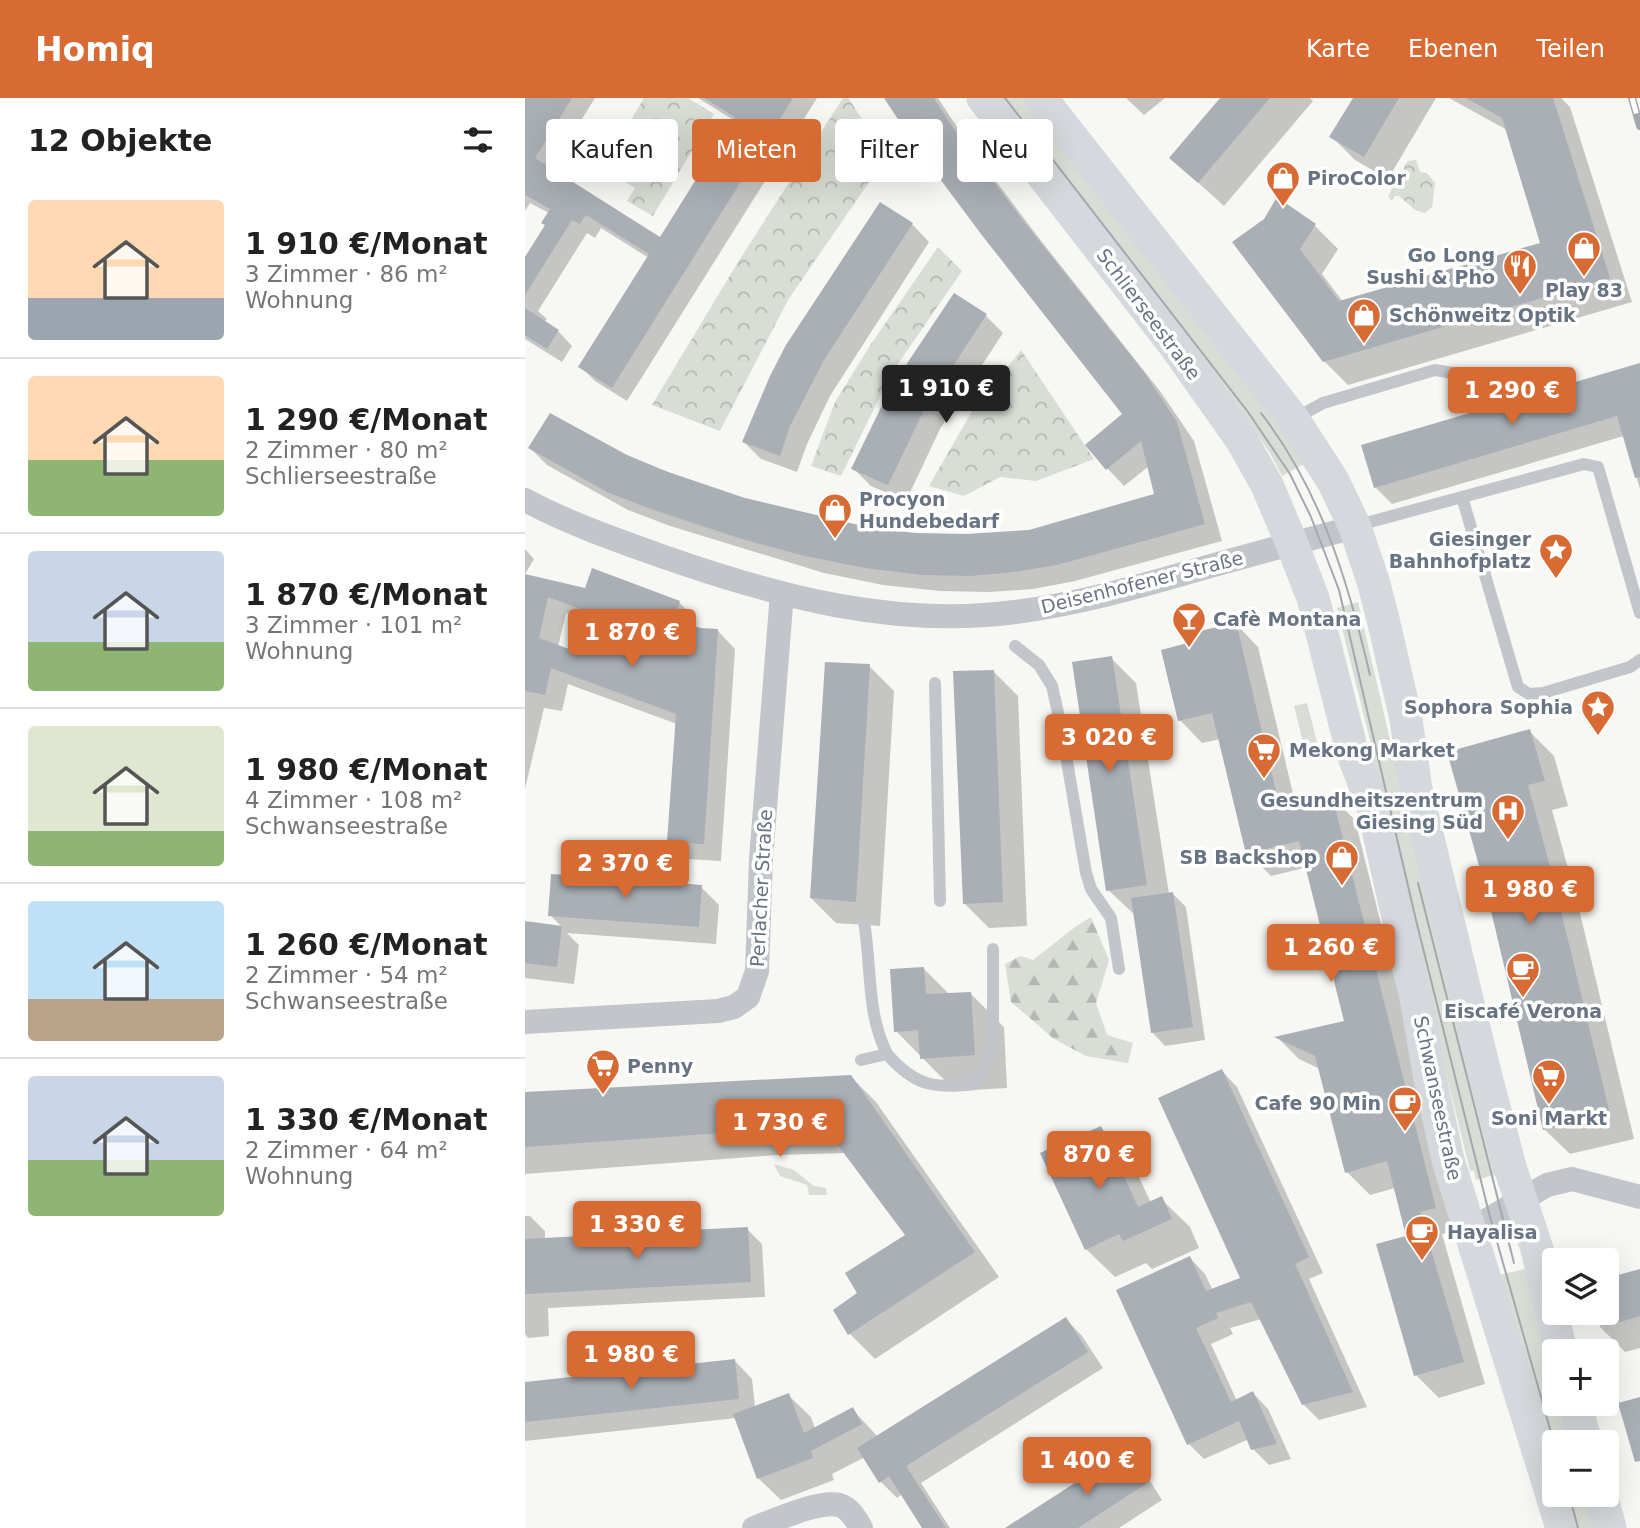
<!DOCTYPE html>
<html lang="de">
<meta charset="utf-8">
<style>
:root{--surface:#fff;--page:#f2f2f2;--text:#222;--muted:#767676;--line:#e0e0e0;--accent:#d86b33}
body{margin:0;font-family:"DejaVu Sans",sans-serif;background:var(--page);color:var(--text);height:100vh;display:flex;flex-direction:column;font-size:26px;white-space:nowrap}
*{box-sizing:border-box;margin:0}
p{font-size:23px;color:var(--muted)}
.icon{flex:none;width:38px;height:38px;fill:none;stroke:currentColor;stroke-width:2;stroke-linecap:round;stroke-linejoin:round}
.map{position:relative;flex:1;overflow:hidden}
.drawer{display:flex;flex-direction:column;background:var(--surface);width:525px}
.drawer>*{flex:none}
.banner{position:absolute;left:21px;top:21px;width:665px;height:63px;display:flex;gap:14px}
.fabs{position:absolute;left:1017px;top:1150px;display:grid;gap:14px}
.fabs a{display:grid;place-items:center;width:77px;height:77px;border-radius:7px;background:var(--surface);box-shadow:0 7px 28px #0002;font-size:35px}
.price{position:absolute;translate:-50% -60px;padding:0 16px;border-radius:7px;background:var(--accent);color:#fff;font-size:23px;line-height:46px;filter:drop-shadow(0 2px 4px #0008)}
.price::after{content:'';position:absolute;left:50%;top:42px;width:21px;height:16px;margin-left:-10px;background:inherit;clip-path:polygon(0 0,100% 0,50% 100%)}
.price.active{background:#222;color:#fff}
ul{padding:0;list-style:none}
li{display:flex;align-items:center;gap:21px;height:175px;padding:0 28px}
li+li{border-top:2px solid var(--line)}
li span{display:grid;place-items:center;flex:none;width:196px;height:140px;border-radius:7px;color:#555}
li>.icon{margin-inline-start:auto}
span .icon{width:84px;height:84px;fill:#fffc;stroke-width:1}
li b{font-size:30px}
h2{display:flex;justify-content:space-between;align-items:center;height:84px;padding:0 28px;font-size:30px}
.chip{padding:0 24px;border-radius:7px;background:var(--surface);box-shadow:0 7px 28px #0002;font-size:24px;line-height:63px}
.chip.active{background:var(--accent);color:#fff}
header{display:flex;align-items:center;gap:42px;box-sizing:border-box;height:98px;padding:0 35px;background:var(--accent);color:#fff}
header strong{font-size:33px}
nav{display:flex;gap:38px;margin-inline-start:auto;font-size:24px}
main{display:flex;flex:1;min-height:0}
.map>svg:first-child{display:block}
.grass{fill:#d8ddd5}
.forest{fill:url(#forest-firs)}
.park{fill:url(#park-crowns)}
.shadow{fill:#0003;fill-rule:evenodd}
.building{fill:#a9afb5;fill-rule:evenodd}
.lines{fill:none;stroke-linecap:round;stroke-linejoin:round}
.lane{stroke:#c2c5c9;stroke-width:12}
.street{stroke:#c2c5c9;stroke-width:24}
.secondary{stroke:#d5d8dc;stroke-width:33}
.tram{stroke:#a4a8ae;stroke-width:2}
.rail-casing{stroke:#a4a8ae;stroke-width:8}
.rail{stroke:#fff;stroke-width:5;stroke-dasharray:16;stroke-linecap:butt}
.labels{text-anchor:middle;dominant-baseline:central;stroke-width:7;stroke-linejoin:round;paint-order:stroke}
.poi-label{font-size:19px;font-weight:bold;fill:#687483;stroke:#fff;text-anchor:start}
.street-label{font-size:19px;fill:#687483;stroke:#fff}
</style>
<header>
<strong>Homiq</strong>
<nav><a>Karte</a><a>Ebenen</a><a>Teilen</a></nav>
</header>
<main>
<section class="drawer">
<h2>12 Objekte<svg class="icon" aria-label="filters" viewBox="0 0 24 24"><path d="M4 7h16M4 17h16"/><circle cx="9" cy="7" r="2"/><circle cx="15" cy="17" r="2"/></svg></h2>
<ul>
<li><span style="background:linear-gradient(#ffd9b3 70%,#9aa5b1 0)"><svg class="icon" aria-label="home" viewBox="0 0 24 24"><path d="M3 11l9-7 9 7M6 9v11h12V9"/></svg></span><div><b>1 910 €/Monat</b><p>3 Zimmer · 86 m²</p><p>Wohnung</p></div></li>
<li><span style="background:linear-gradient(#ffd9b3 60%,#8fb573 0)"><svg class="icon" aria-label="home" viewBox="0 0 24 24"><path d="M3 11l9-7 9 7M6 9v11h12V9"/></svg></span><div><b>1 290 €/Monat</b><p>2 Zimmer · 80 m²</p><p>Schlierseestraße</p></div></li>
<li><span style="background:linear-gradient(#c9d6e8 65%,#8fb573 0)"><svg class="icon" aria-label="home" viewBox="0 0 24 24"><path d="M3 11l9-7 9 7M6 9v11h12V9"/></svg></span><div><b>1 870 €/Monat</b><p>3 Zimmer · 101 m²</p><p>Wohnung</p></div></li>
<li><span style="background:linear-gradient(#dfe7d0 75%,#8fb573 0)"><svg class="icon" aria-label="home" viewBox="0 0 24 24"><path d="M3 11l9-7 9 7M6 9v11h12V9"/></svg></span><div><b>1 980 €/Monat</b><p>4 Zimmer · 108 m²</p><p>Schwanseestraße</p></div></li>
<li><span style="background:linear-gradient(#bfe0f5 70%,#b9a48a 0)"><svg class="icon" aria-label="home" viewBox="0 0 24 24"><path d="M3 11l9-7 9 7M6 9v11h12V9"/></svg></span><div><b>1 260 €/Monat</b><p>2 Zimmer · 54 m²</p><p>Schwanseestraße</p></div></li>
<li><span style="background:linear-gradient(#c9d6e8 60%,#8fb573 0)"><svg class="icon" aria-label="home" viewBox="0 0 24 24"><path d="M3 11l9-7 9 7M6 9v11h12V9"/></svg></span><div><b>1 330 €/Monat</b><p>2 Zimmer · 64 m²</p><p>Wohnung</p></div></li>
</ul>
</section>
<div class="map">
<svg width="1115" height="1430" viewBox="0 0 1115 1430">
<defs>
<pattern id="forest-firs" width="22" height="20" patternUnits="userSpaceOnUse" patternTransform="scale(1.75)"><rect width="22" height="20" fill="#d8ddd5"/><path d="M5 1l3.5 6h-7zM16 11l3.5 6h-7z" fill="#b3b8b2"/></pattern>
<pattern id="park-crowns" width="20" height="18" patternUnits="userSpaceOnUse" patternTransform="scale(1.75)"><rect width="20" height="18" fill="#d8ddd5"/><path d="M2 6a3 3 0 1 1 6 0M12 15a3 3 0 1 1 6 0" fill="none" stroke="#b3b8b2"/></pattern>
</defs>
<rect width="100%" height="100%" fill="#f7f7f4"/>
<path class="grass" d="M471 0H501L781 365 757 378 745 355 712 307Z
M833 504 866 646H873L973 1081 969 1077 951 1082 949 1073H945L854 702 839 653 847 650 812 510Z
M782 605 795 656 782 660 769 608Z
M249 1066 269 1072 289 1088 301 1090 302 1097H284L282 1087 255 1078Z
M1004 1170 1029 1278V1306H1037L1048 1344H1029V1370L970 1178Z
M1036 1397H1063L1072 1430H1046Z"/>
<path class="forest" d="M566 819 584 862 571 905 582 937 608 945 603 965 561 958 529 941 486 904 480 866 496 858 508 862 550 829Z"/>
<path class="park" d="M119 0H163L189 16 128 118 102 103 110 90 77 71Z
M318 0H323L362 58 263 202 195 333 127 307 210 169Z
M891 62 895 74 902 75 910 85 907 109 900 115 890 112 874 98H870L867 103 863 99 869 86 876 87 880 80 879 68 883 63Z
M413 149 437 173 366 276 316 378 286 368 310 304 346 246Z
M496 252 569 361 511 383 475 379 439 398 404 388 446 315Z"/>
<path class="shadow" d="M0 0H70L25 72 135 141 210 23 173 0H292L102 303 70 283 56 269 124 160 76 130 70 140 62 135 13 213 22 221 19 224 33 233 47 248 37 264 0 241V162L22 128 24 115 5 105 0 113Z
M361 0H413L445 49 517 144 635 293 669 343 697 443 550 483 508 491 464 494 415 493 358 487 299 475 145 428 103 412 22 367 5 350 101 359 219 401 350 433 441 438 504 434 631 397 624 368 599 388 582 370 600 316Z
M601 0H640L619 17Z
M697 0H785L788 3 699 108 646 60Z
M830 0H911L863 81 830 62 807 39Z
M924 0H1036L1045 9 1107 204 823 287 799 263 710 145 790 128 813 151 797 176 818 204 1017 146 982 32Z
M387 126 404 144 305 298 282 346 272 374 236 361 219 344Z
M430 197 461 218 478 235 415 331 381 403 346 388 328 370Z
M1115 266V391L1099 338 867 406 850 389Z
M0 451 9 461 0 476Z
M0 477 61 492 154 504 171 522 168 530 193 533 210 551 196 763 161 761 144 743 152 626 43 586 37 613 19 610 0 691ZM41 515 65 524 53 556 33 549Z
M711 526 733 549 771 708 807 699 830 722 933 1133 917 1136 960 1286 914 1300 891 1277 883 1139 870 1090 845 1097 822 1074 795 971 774 961 753 940 821 924 783 769 746 778 723 755 695 641 677 645 655 622 673 544Z
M586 560 611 585 644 796H648L661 809 680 942 640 948 627 934 610 817 583 792Z
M344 568 369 593 355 828 311 825 286 800Z
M468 573 493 598 502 828 464 830 439 805Z
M1004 633 1029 658 1043 708 1027 712 1053 807 1109 1041 1045 1056 1019 1031 964 796Z
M176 789 194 807 191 846 42 835 54 847 49 886 0 880V825L37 829 25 817Z
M399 871 424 896 445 895 479 929 482 990 430 993 371 933Z
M697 973 712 989 798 1175 784 1181 842 1309 794 1322 778 1306 736 1221 705 1230 708 1236 686 1246 712 1303 728 1295 743 1311 766 1361 744 1367 728 1351 724 1341 679 1361 664 1346 665 1160 680 1176 688 1193 717 1181Z
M325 978 351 1004 474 1179 350 1261 325 1236 311 1213 335 1196 383 1137 320 1055 252 1057 0 1076V996Z
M576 1030 604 1058 626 1105 636 1101 665 1129 674 1150 627 1171 621 1165 590 1179 561 1151Z
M0 1118H5L20 1133V1142L222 1131 237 1146 240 1199 23 1210 24 1238 3 1240 0 1236Z
M1115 1172V1250L1100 1254 1075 1229 1071 1214H1082V1182Z
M541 1221 557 1238 578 1270 396 1385 425 1430H400L377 1396 372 1400 355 1383 340 1359 307 1376 309 1382 256 1402 233 1380 211 1320 0 1343V1285L210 1263 227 1281 230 1309 263 1297 286 1319 290 1331 328 1312 353 1339Z
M601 1354 617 1370 637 1402 594 1430H483Z"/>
<path class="building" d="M0 0H47L10 60 135 139 210 19 179 0H268L87 290 53 269 124 156 61 117 55 126 47 122 0 197V159L20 127 16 125 25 111 0 97Z
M359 0H409L428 30 500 125 619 274 652 324 680 426 532 467 489 474 445 478 397 477 340 470 280 458 217 441 126 411 84 395 3 350 25 315 102 357 143 374 220 400 350 431 391 435 441 436 504 432 629 396 616 343 581 372 560 347 597 316 456 136 392 50Z
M695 0H745L673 85 644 60Z
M828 0H874L839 59 804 39Z
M941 0H1028L1085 180 798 264 707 144 739 121 752 99 791 126 775 151 814 203 1015 145 977 20Z
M355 104 388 125 299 262 265 328 255 358 217 344 245 278 261 247Z
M429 195 462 216 398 314 363 387 326 371 365 291Z
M0 210 34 232 22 251 0 237Z
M1115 265V379L1110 380 1092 318 849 390 836 347Z
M67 470 155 503 148 522 176 530 193 531 179 746 142 744 151 616 26 570 20 597 0 593V476L60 490ZM23 499 66 515 52 554 14 540Z
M711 524 755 710 807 697 911 1110 895 1114 939 1264 889 1278 851 1146 881 1138 862 1063 820 1075 790 958 749 939 819 923 774 743 721 756 687 615 653 623 636 552 670 543 668 535Z
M587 558 622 787 581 793 547 564Z
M300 564 345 566 331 804 285 800Z
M469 572 478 804 438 806 428 573Z
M1005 631 1020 683 1003 687 1028 780 1085 1016 1018 1032 962 796 922 654Z
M26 776 177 787 174 829 23 818Z
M648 794 668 929 626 935 606 800Z
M0 823 37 828 32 869 0 865Z
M399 869 401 896 446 894 450 957 395 961 393 932 369 934 365 871Z
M697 971 784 1159 770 1166 828 1294 777 1307 726 1204 691 1215 693 1220 671 1230 706 1304 728 1293 752 1346 726 1352 714 1323 662 1347 591 1192 665 1158 681 1193 715 1180 633 1000Z
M326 977 450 1154 323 1237 308 1212 332 1195 320 1175 380 1137 300 1030 226 1033 0 1049V994Z
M576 1028 613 1109 637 1098 647 1121 598 1143 594 1136 560 1152 515 1055Z
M223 1129 226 1184 0 1196V1141Z
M1115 1171V1218L1082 1228V1180Z
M541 1219 563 1254 381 1368 421 1430H397L364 1378 354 1385 332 1350Z
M210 1261 214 1301 0 1324V1284Z
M264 1295 279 1335 328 1309 337 1326 286 1353 288 1360 232 1381 208 1316Z
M1115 1299V1363L1110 1364 1093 1305Z
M601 1352 622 1385 553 1430H480Z"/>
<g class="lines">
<path class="lane" d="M769 321 798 305 910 272 941 277
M937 399 993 589 1004 596 1018 595 1105 569 1115 562
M830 428 1059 366 1073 369 1115 515
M490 548 514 567 527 588 536 628 561 775 566 791 586 820 594 871
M410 585 415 803
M362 956C390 988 409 991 450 986L468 951V851
M336 962 362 956C341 913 347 870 339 824"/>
<path class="street" d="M0 402C45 426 94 443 142 460 254 499 371 530 490 514 548 507 605 491 661 475 717 459 773 444 830 429
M0 924 193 913 209 909 223 899 232 873 236 761 257 495
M945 1132 1022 1087 1047 1081 1115 1099
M229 1430C249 1423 294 1402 314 1407 325 1410 331 1421 336 1430"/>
<path class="secondary" d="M458 0 651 249 716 341 742 387 767 446 788 500 827 653 848 709 891 900 904 975 923 1062 1037 1430
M516 0 768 321 808 383 830 429 848 483 858 521 881 621 891 691 961 979 986 1072 1012 1151 1036 1253
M1050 1306 1061 1344
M1076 1396 1085 1430"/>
<path class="tram" d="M480 0 723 314 765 376 786 419 814 492 891 822 965 1119 1029 1345
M736 315C796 393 823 483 845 577
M893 785 989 1165
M1044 1396 1053 1430"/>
<g class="rail-casing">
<path id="rail" d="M1107 0 1115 28"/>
</g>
<use href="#rail" class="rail"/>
</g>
<defs>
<g id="shop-pin" transform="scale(1.75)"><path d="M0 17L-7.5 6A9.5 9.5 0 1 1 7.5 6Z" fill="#d86b33" stroke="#fff"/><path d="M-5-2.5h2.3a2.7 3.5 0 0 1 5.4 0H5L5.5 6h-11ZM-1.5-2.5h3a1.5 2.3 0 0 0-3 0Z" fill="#fff"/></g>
<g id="restaurant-pin" transform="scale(1.75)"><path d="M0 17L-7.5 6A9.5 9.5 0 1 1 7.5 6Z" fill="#d86b33" stroke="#fff"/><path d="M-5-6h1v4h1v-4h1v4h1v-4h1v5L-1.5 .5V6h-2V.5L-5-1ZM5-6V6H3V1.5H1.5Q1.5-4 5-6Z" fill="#fff"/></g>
<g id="sight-pin" transform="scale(1.75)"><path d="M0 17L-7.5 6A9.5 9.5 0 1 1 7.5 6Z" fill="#d86b33" stroke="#fff"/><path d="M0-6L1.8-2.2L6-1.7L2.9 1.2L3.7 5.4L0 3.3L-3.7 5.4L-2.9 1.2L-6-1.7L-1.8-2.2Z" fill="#fff"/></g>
<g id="bar-pin" transform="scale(1.75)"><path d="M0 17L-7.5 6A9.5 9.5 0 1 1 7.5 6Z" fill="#d86b33" stroke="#fff"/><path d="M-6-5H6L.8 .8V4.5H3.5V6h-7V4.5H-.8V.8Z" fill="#fff"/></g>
<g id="supermarket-pin" transform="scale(1.75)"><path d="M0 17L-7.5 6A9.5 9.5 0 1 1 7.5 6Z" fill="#d86b33" stroke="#fff"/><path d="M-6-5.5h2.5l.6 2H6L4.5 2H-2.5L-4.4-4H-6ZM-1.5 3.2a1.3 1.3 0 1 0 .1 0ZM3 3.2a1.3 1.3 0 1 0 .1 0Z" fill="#fff"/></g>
<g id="hospital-pin" transform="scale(1.75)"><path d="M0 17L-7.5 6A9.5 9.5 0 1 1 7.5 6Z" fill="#d86b33" stroke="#fff"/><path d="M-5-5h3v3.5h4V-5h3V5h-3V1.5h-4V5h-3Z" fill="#fff"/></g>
<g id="cafe-pin" transform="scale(1.75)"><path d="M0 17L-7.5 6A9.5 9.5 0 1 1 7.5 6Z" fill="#d86b33" stroke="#fff"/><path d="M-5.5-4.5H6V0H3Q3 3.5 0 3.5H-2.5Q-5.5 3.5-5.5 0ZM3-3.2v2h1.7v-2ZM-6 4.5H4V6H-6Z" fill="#fff"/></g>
</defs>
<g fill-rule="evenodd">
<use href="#shop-pin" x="758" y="80"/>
<use href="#shop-pin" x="1059" y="150"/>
<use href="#restaurant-pin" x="995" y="168"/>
<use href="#shop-pin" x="839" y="217"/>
<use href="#shop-pin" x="310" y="412"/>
<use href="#sight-pin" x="1031" y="452"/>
<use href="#bar-pin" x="664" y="521"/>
<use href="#sight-pin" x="1073" y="609"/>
<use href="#supermarket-pin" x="739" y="652"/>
<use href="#hospital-pin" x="983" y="713"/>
<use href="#shop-pin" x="817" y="759"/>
<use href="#cafe-pin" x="998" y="871"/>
<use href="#supermarket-pin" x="78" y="968"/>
<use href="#supermarket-pin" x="1024" y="978"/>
<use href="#cafe-pin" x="880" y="1005"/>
<use href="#cafe-pin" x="897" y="1134"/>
</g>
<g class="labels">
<g class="poi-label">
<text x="782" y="80">PiroColor</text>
<text x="970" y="157" text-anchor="end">Go Long<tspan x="970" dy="22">Sushi &amp; Pho</tspan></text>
<text x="1059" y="192" text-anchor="middle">Play 83</text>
<text x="864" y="217">Schönweitz Optik</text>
<text x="334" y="401">Procyon<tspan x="334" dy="22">Hundebedarf</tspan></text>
<text x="1006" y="441" text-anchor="end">Giesinger<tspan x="1006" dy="22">Bahnhofplatz</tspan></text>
<text x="688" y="521">Cafè Montana</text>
<text x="1048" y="609" text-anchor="end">Sophora Sophia</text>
<text x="764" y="652">Mekong Market</text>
<text x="958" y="702" text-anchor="end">Gesundheitszentrum<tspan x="958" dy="22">Giesing Süd</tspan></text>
<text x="792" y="759" text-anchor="end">SB Backshop</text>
<text x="998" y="913" text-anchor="middle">Eiscafé Verona</text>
<text x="102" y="968">Penny</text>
<text x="856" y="1005" text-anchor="end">Cafe 90 Min</text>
<text x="1024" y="1020" text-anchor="middle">Soni Markt</text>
<text x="922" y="1134">Hayalisa</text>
</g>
<g class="street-label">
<text transform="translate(624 216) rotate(53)">Schlierseestraße</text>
<text transform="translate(617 484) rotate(-14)">Deisenhofener Straße</text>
<text transform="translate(236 790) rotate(-87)">Perlacher Straße</text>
<text transform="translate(913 1000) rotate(78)">Schwanseestraße</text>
</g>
</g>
</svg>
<div class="fabs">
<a><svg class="icon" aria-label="layers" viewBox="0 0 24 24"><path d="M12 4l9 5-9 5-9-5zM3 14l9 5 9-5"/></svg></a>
<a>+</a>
<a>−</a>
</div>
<b class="price active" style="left:421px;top:327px">1 910 €</b>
<b class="price" style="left:987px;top:329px">1 290 €</b>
<b class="price" style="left:107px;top:571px">1 870 €</b>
<b class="price" style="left:584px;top:676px">3 020 €</b>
<b class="price" style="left:100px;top:802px">2 370 €</b>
<b class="price" style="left:1005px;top:828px">1 980 €</b>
<b class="price" style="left:806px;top:886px">1 260 €</b>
<b class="price" style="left:255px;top:1061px">1 730 €</b>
<b class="price" style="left:574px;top:1093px">870 €</b>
<b class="price" style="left:112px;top:1163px">1 330 €</b>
<b class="price" style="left:106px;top:1293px">1 980 €</b>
<b class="price" style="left:562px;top:1399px">1 400 €</b>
<div class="banner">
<a class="chip">Kaufen</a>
<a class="chip active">Mieten</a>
<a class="chip">Filter</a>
<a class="chip">Neu</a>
</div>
</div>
</main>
